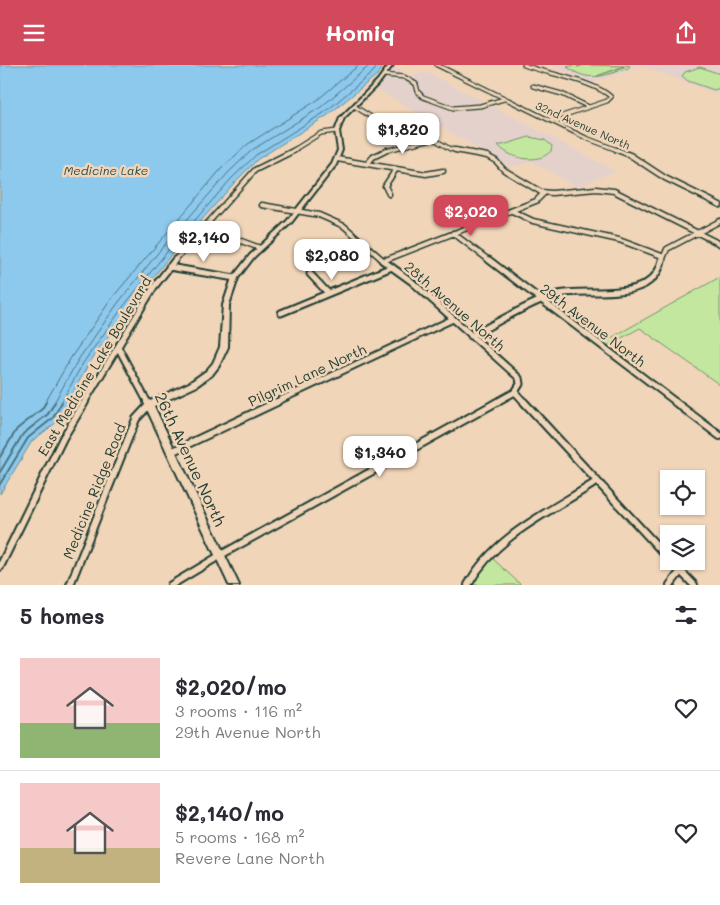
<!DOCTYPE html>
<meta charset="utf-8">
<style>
:root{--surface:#fff;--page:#f2f2f3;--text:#2b2b33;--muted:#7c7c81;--line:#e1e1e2;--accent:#d1495b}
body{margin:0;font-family:Mali,sans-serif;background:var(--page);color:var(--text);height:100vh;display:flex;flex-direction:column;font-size:19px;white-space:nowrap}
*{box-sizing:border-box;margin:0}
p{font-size:16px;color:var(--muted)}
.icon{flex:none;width:28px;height:28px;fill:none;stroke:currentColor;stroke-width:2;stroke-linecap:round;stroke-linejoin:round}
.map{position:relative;height:520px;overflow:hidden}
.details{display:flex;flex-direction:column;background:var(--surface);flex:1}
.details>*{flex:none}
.controls{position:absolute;left:660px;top:405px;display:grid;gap:10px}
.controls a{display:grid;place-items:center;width:45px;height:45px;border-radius:0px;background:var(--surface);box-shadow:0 1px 4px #0004;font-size:25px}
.price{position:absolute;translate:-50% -42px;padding:0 11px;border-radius:10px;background:#fff;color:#222;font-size:16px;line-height:32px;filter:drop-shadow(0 1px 2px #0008)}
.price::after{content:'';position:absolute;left:50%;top:30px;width:15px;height:11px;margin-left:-8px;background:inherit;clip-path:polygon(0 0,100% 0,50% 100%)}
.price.current{background:var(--accent);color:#fff}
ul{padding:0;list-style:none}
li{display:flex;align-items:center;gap:15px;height:125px;padding:0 20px}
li+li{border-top:1px solid var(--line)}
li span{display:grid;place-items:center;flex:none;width:140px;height:100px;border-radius:0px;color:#555}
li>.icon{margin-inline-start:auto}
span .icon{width:60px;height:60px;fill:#fffc;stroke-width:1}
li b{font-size:21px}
h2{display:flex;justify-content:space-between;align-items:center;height:60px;padding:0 20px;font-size:21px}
header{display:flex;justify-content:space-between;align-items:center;height:65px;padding:0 20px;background:var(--accent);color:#fff;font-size:22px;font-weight:700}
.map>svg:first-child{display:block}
.built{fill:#e5d1cc}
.green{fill:#c4e7a0;stroke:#72926a}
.water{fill:#8dc8ed;stroke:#6190a3}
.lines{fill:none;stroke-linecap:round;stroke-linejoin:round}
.shore-far1{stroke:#4b757e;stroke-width:1}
.shore{stroke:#4b757e;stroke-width:2}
.street-far3-casing{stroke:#1f3d34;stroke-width:5.5}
.street-far2-casing{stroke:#1f3d34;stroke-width:7}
.street-far1-casing{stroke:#1f3d34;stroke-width:9}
.street-casing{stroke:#1f3d34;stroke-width:10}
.secondary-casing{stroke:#1f3d34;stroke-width:4}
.street-far3{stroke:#f1d5b8;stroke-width:3}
.street-far2{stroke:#f1d5b8;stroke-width:4}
.street-far1{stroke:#f1d5b8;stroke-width:5}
.street{stroke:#f1d5b8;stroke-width:6}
.secondary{fill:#f1d5b8;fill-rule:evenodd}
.labels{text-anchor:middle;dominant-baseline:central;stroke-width:5;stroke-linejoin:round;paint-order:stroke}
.far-street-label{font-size:11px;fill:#1f3d34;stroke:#f1d5b8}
.far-water-label{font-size:12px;font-style:italic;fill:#2a4b46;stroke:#f1d5b8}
.street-label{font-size:14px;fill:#1f3d34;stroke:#f1d5b8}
.near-street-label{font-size:16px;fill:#1f3d34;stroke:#f1d5b8}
</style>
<header><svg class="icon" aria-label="menu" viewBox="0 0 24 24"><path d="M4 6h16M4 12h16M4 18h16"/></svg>Homiq<svg class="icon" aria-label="share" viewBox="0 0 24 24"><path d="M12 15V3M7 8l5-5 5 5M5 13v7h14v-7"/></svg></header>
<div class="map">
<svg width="720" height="520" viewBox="0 0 720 520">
<rect width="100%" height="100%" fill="#f1d5b8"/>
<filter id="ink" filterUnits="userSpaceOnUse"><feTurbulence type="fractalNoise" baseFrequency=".02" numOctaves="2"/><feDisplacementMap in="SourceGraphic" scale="10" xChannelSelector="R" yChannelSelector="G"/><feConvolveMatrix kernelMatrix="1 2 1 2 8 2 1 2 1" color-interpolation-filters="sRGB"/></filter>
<g filter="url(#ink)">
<path class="built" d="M550 0H720V28L717 29 642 1 592 18Z
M392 2 411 11 427 7 616 106 576 122 531 96 511 103 375 23Z"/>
<path class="green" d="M575 0H582L577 2 585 0 624 1 597 11 624 2 626 0 630 1 628 3C603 11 589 18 567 2Z
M700 2 720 9V23L714 25 688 16 682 11 685 7Z
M529 72 545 75 552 81 551 86C538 100 509 94 498 80H503Z
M720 212V320L640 263 607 281 602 278Z
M491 492 521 520H472L476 512Z"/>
<path class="water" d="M0 0H384L377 10 328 50 258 94 236 116 170 191 127 245 88 300 57 357 32 376 0 429Z"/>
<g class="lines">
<path class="shore-far1" d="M45 338 72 291 112 233 222 103 248 79 316 36 359 0
M54 338 78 295 118 238 161 184 228 108 252 85 321 42 370 0
M61 338 83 298 123 242 166 188 232 113 256 90 325 47 373 7 378 0"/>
<path class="shore" d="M0 392 17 364 42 344 46 337
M0 407 23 369 48 349 55 337
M0 419 28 373 53 353 62 337"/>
<g class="street-far3-casing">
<path id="street-far3" d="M437 0 586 73 620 86
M524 0C547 9 595 16 611 32L607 36 550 55
M384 10 404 12 416 19 418 27 423 32 453 43 480 41 504 34
M533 21 562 29 589 42
M354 41 384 60V63
M402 54 450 84 462 86
M292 86 321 68 337 66
M384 86 432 74"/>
</g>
<g class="street-far2-casing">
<path id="street-far2" d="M455 85 487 91 496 96 504 105 541 127 552 128 596 124 614 126 720 179
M617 85 630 90 665 113 720 140
M337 94 426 109 443 106
M367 99 373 92 387 85
M389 129 385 121 396 104
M262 140 319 150 344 161 384 196
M512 146 533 156 619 175 662 191
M453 168 490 196
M233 173 260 183
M174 196 255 105 295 85
M383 196 536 136 544 128
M662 196 667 184 720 156"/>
</g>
<g class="street-far1-casing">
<path id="street-far1" d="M382 195 411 216 519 313 520 319 515 327 495 338
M489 195 677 338
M383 196 385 195
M169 202 235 213
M310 209 328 228
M281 248 392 202
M471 271C498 257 525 240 554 230 585 220 652 242 662 195
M118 282 148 338
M515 327 525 338
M84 338 154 222 175 195
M274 338 453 254"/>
</g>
<g class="street-casing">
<path id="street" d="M524 337 669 494
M675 337 720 371
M171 387 277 337
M671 496 694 520
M0 502 63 373 85 337
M70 520 136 354 149 340 147 337
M171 520 226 487 497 337
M468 520C495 470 550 447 596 417
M670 520 680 507"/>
</g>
<g class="secondary-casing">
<path id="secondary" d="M389 0H393L380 17 344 53 339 66 342 85 336 100 291 158 254 192 238 213 229 240 228 282 219 301 212 310 195 322 154 341 239 520H229L145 340 146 338 189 318 206 306 213 298 220 282 223 240 232 213 250 190 287 156 332 99 338 85 335 66 340 53 378 15Z"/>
</g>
<use href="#street-far3" class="street-far3"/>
<use href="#street-far2" class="street-far2"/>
<use href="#street-far1" class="street-far1"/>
<use href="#street" class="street"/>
<use href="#secondary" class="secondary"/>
</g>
</g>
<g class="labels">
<g class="far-street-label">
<text transform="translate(583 60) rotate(24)">32nd Avenue North</text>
</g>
<g class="far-water-label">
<text x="106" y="105">Medicine Lake</text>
</g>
<g class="street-label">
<text transform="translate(455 241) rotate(41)">28th Avenue North</text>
<text transform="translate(593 260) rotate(37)">29th Avenue North</text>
<text transform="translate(94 301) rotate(-59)">East Medicine Lake Boulevard</text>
<text transform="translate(307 310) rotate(-25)">Pilgrim Lane North</text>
<text transform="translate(94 426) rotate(-68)">Medicine Ridge Road</text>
</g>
<g class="near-street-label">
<text transform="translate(191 394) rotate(65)">26th Avenue North</text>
</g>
</g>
</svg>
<div class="controls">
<a><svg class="icon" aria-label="locate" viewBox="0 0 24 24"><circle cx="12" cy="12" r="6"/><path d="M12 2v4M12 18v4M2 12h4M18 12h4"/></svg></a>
<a><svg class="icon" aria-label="layers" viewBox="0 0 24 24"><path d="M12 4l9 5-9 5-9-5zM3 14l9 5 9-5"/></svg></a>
</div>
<b class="price" style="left:403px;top:90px">$1,820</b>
<b class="price current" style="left:471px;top:172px">$2,020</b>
<b class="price" style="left:204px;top:198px">$2,140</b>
<b class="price" style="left:332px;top:216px">$2,080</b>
<b class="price" style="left:380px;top:413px">$1,340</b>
</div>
<section class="details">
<h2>5 homes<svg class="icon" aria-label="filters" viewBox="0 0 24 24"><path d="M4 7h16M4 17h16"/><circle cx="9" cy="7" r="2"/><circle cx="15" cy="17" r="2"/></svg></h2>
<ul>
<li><span style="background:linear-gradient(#f6c9c9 65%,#8fb573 0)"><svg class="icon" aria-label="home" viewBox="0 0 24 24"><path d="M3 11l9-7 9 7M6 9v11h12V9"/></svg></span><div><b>$2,020/mo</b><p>3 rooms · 116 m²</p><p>29th Avenue North</p></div><svg class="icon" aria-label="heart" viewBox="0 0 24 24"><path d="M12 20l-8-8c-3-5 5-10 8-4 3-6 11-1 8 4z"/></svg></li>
<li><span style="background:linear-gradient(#f6c9c9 65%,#c2b280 0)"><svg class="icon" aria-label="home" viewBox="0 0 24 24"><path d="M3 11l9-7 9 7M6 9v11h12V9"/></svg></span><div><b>$2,140/mo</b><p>5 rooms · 168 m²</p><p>Revere Lane North</p></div><svg class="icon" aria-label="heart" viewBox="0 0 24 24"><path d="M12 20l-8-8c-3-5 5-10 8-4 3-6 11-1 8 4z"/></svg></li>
</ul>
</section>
